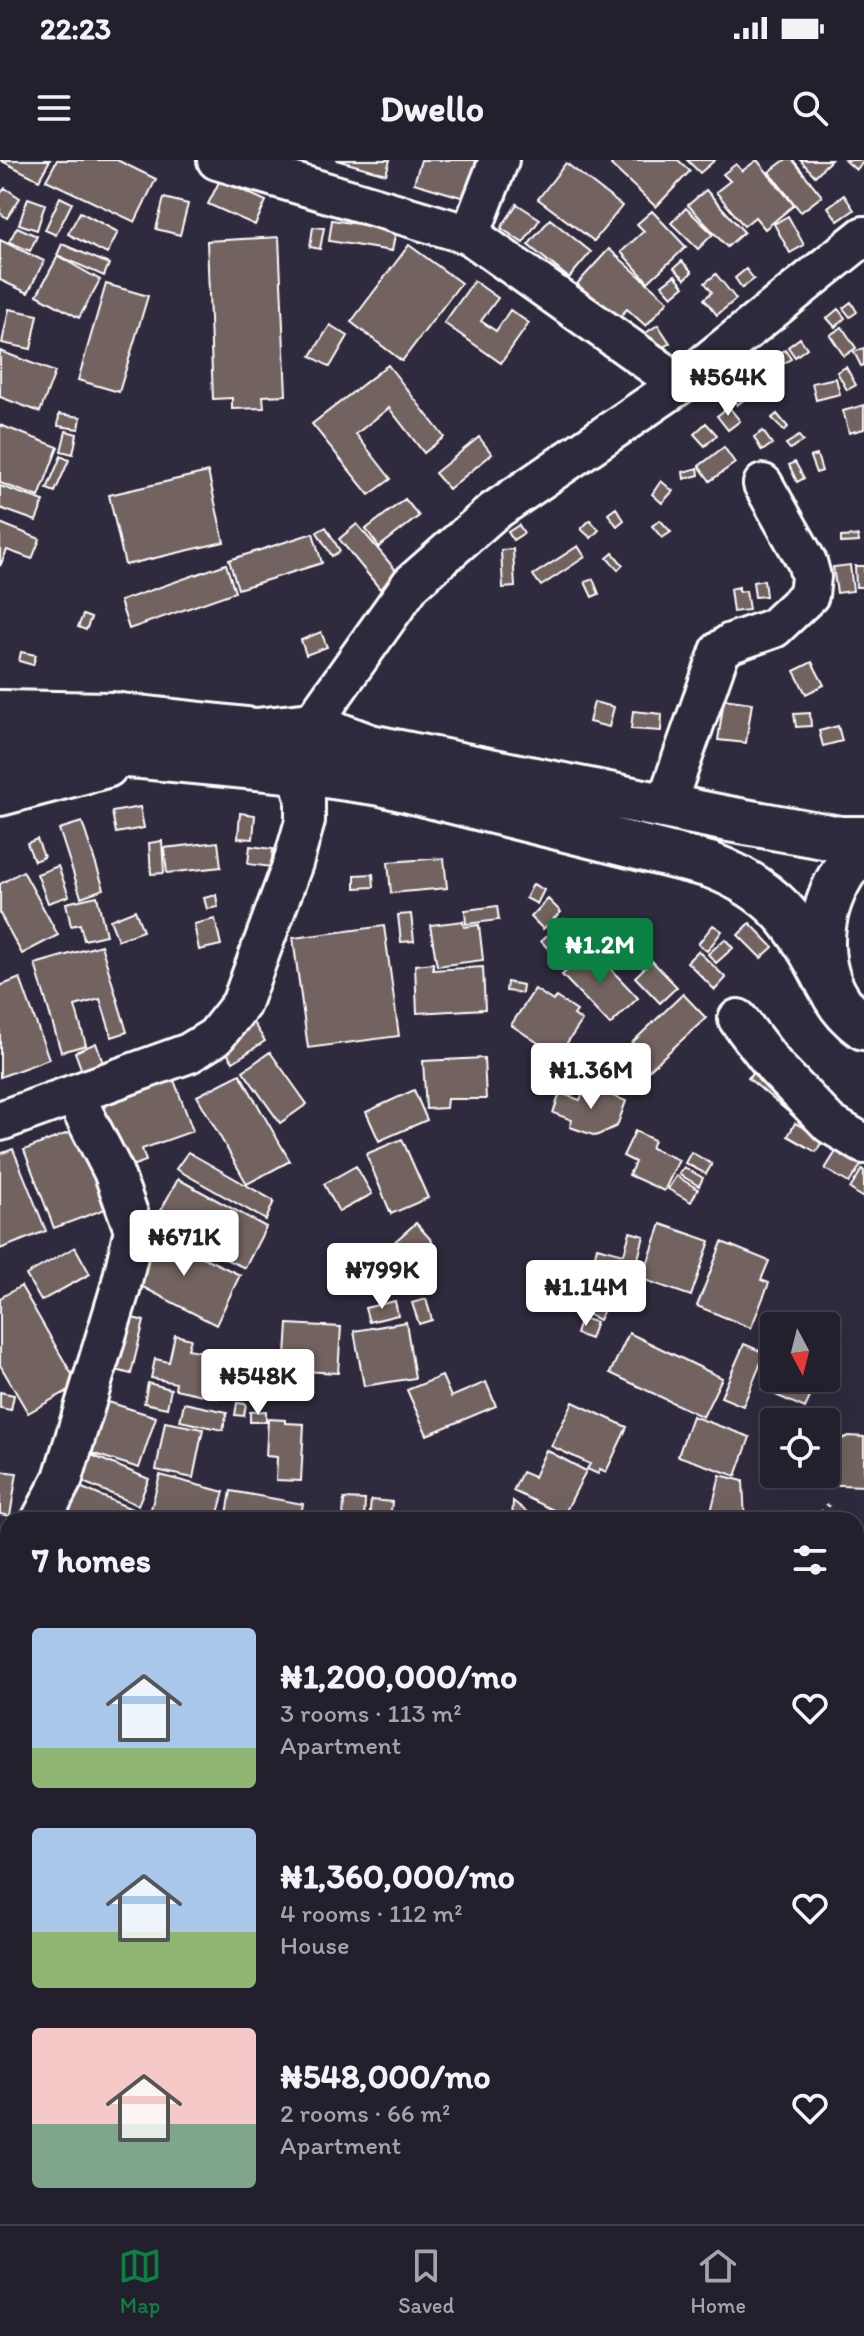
<!DOCTYPE html>
<meta charset="utf-8">
<style>
:root{--surface:#23202e;--page:#2f2d3a;--text:#f1f3f6;--muted:#a3a3aa;--line:#403e4a;--accent:#0b8043}
body{margin:0;font-family:Itim,sans-serif;background:var(--page);color:var(--text);height:100vh;display:flex;flex-direction:column;font-size:30px;white-space:nowrap}
*{box-sizing:border-box;margin:0}
p{font-size:26px;color:var(--muted)}
.icon{flex:none;width:44px;height:44px;fill:none;stroke:currentColor;stroke-width:2;stroke-linecap:round;stroke-linejoin:round}
.map{position:relative;flex:1;overflow:hidden}
.panel{position:absolute;left:0px;top:1352px;width:864px;height:712px;display:flex;flex-direction:column;background:var(--surface);border-radius:24px 24px 0 0;box-shadow:0 8px 32px #0002,0 0 0 2px var(--line)}
.panel>*{flex:none}
.needle{width:52px;rotate:173deg}
.buttons{position:absolute;left:760px;top:1152px;display:grid;gap:16px}
.buttons a{display:grid;place-items:center;width:80px;height:80px;border-radius:8px;background:var(--surface);box-shadow:0 8px 32px #0002,0 0 0 2px var(--line);font-size:40px}
.price{position:absolute;translate:-50% -68px;padding:0 18px;border-radius:8px;background:#fff;color:#222;font-size:26px;line-height:52px;filter:drop-shadow(0 2px 4px #0008)}
.price::after{content:'';position:absolute;left:50%;top:48px;width:24px;height:18px;margin-left:-12px;background:inherit;clip-path:polygon(0 0,100% 0,50% 100%)}
.price.active{background:var(--accent);color:#fff}
ul{padding:0;list-style:none}
li{display:flex;align-items:center;gap:24px;height:200px;padding:0 32px}
li span{display:grid;place-items:center;flex:none;width:224px;height:160px;border-radius:8px;color:#555}
li>.icon{margin-inline-start:auto}
span .icon{width:96px;height:96px;fill:#fffc;stroke-width:1}
li b{font-size:34px}
h2{display:flex;justify-content:space-between;align-items:center;height:96px;padding:0 32px;font-size:34px}
.status{display:flex;justify-content:space-between;align-items:center;height:56px;padding:0 40px;background:var(--surface);direction:ltr}
.status svg{height:22px;fill:currentColor}
header{display:flex;justify-content:space-between;align-items:center;height:104px;padding:0 32px;background:var(--surface);font-size:36px;font-weight:800}
.tabs{display:flex;justify-content:space-around;align-items:center;height:112px;border-top:2px solid var(--line);background:var(--surface);font-size:22px;color:var(--muted)}
.tabs a{display:grid;justify-items:center;gap:4px}
.tabs .active{color:var(--accent)}
.map>svg:first-child{display:block}
.building{fill:#736360;stroke:#fff;stroke-width:2}
.lines{fill:none;stroke-linecap:round;stroke-linejoin:round}
.minor-casing{stroke:#fff;stroke-width:44}
.major-casing{stroke:#fff;stroke-width:50}
.highway-casing{stroke:#fff;stroke-width:50}
.path{stroke:#fff;stroke-width:5;stroke-dasharray:2 6;stroke-linecap:butt}
.minor{stroke:#2f2a3d;stroke-width:38}
.major{stroke:#2f2a3d;stroke-width:44}
.highway{stroke:#2f2a3d;stroke-width:44}
</style>
<div class="status"><b>22:23</b><svg viewBox="0 0 49 12"><path d="M0 12V9h3v3zM5 12V6h3v6zM10 12V3h3v9zM15 12V0h3v12zM26 1h20v11H26zM47 4h2v5h-2z"/></svg></div>
<header><svg class="icon" aria-label="menu" viewBox="0 0 24 24"><path d="M4 6h16M4 12h16M4 18h16"/></svg>Dwello<svg class="icon" aria-label="search" viewBox="0 0 24 24"><circle cx="10" cy="10" r="6"/><path d="M15 15l6 6"/></svg></header>
<div class="map">
<svg width="864" height="2064" viewBox="0 0 864 2064">
<rect width="100%" height="100%" fill="#2f2a3d"/>
<filter id="ink" filterUnits="userSpaceOnUse"><feTurbulence type="fractalNoise" baseFrequency=".0125" numOctaves="2"/><feDisplacementMap in="SourceGraphic" scale="16" xChannelSelector="R" yChannelSelector="G"/><feConvolveMatrix kernelMatrix="1 2 1 2 8 2 1 2 1" color-interpolation-filters="sRGB"/></filter>
<g filter="url(#ink)">
<path class="building" d="M0 0H50L39 20Z
M57 0H117L156 19 135 62 46 20Z
M336 0H390L386 14Z
M421 0H483L471 40 414 23Z
M615 0H678L690 11 656 47 611 5Z
M687 0H715L700 13Z
M757 0 794 45 765 69 755 57 744 66 716 32 730 21 723 14 736 4 742 11Z
M785 0H793L822 36 801 52 769 12Z
M800 0H831L815 16Z
M845 0H864V1L856 10Z
M566 3 622 46 594 81 538 39Z
M220 20 266 41 255 65 208 44Z
M5 28 20 38 7 58 0 53V34Z
M706 30 744 72 727 87 688 45Z
M844 35 854 50 838 61 828 47Z
M60 37 72 43 56 75 45 70Z
M28 38 45 44 37 70 19 64Z
M164 38 188 44 180 75 156 69Z
M517 44 540 59 523 83 501 68Z
M686 48 713 74 698 89 671 63Z
M652 51 686 87 648 122 621 92 644 71 637 64Z
M80 52 118 72 107 94 68 74Z
M788 56 804 85 790 93 774 64Z
M550 59 591 92 569 118 528 85Z
M332 60 396 70 392 91 329 81Z
M17 67 37 76 30 91 9 82Z
M313 67 324 68 320 89 310 87Z
M279 77 286 235 263 236 264 248 232 249V238L213 239 207 81Z
M0 80 44 101 28 133 0 120Z
M62 84 109 104 104 116 57 95Z
M409 85 461 123 402 201 351 162Z
M609 89 668 141 646 166 627 149 617 160 577 124Z
M58 96 100 120 79 158 37 135Z
M682 101 692 112 685 119 674 108Z
M746 109 754 119 742 128 735 118Z
M716 114 736 139 717 155 704 139 712 132 705 123Z
M675 115 684 126 672 136 662 125Z
M474 121 498 138 481 161 496 171 510 150 529 163 501 203 444 163Z
M106 124 148 136 119 232 78 220Z
M851 142 857 152 850 157 843 148Z
M9 149 38 155 31 189 2 183Z
M838 149 845 158 835 167 827 158Z
M330 165 348 176 330 207 311 196Z
M658 165 670 183 652 194 641 176Z
M842 167 856 188 844 196 830 175Z
M800 178 807 188 795 197 788 187Z
M864 188V205L861 206 854 192Z
M785 190 791 199 781 205 775 195Z
M0 191 55 212 40 252 0 237Z
M388 205 444 277 424 293 389 248 356 274 391 319 369 335 312 264Z
M846 207 856 225 847 230 837 212Z
M751 215 760 227 737 245 728 232Z
M836 218 840 234 816 240 812 223Z
M864 245V269L849 273 843 251Z
M729 247 740 261 728 270 717 256Z
M59 254 81 257 79 269 58 266Z
M777 254 788 267 784 271 772 258Z
M706 263 717 275 705 286 694 274Z
M0 265 58 287 39 337 0 323Z
M66 271 77 274 73 294 61 291Z
M763 271 772 284 762 291 754 277Z
M799 276 803 281 790 289 786 284Z
M479 277 492 294 449 329 435 313Z
M724 287 735 303 710 321 699 306Z
M817 295 822 311 816 313 810 297Z
M61 296 69 300 55 332 47 329Z
M795 302 804 318 797 322 789 305Z
M698 308 699 315 684 319 683 312Z
M208 312 224 382 125 405 109 335Z
M661 321 673 331 662 343 652 334Z
M0 326 44 341 36 361 0 348Z
M405 339 419 356 379 387 366 369Z
M616 348 624 360 617 366 608 354Z
M590 360 599 370 591 378 581 369Z
M660 360 671 372 662 378 652 366Z
M0 363 40 379 32 399 7 390 0 406Z
M357 364 399 414 380 429 339 379Z
M519 365 524 373 513 380 508 372Z
M326 367 340 391 332 396 317 372Z
M313 373 322 403 238 429 229 400Z
M858 376 859 382 841 383V377Z
M578 386 585 397 541 426 533 415Z
M513 389 515 427 503 428 501 390Z
M613 393 623 405 618 410 607 398Z
M226 404 235 432 129 469 120 441Z
M850 405 853 431 837 433 833 407Z
M855 406H864V427H856Z
M593 419 599 434 592 437 585 422Z
M764 420 766 436 755 437 753 422Z
M739 427V432L746 431 749 450 733 452 730 429Z
M83 455 91 458 86 470 78 467Z
M321 472 327 487 306 495 301 480Z
M21 492 36 495 33 505 19 501Z
M812 502 824 525 806 534 794 511Z
M724 539 752 543 746 583 718 580Z
M594 542 614 547 609 567 589 562Z
M633 551 662 554 661 571 631 569Z
M810 553 811 566 796 567 794 554Z
M838 566 842 581 823 586 819 571Z
M140 647 144 668 116 673 112 652Z
M240 653 255 655 253 679 238 678Z
M82 662 104 729 81 737 59 669Z
M37 679 44 697 34 701 27 683Z
M162 681 164 713 151 714 149 683Z
M218 682 221 707 167 713 164 688Z
M250 686 273 689 271 707 248 704Z
M444 698 447 728 391 733 388 702Z
M58 706 69 736 48 743 37 714Z
M23 711 58 775 22 794 0 754V724Z
M373 714 374 727 355 728V715Z
M533 724 544 730 537 744 526 738Z
M216 735 218 747 207 749 204 738Z
M97 736 106 775 84 780 80 764 71 766 66 743Z
M548 739 561 752 543 769 531 757Z
M497 746 499 760 466 764 465 750Z
M135 750 143 771 118 780 110 760Z
M411 754 414 781 401 782 398 755Z
M215 759 221 785 199 790 194 764Z
M564 759 589 783 564 806 541 781Z
M463 761 464 767 479 765 483 800 437 806 430 765Z
M750 763 773 787 761 798 738 775Z
M713 765 722 771 707 791 698 784Z
M384 766 399 876 308 888 293 778Z
M725 779 733 788 716 803 708 794Z
M101 785 127 872 112 877 100 839 75 846 86 885 61 892 35 804Z
M591 788 638 838 610 865 562 815Z
M698 791 726 818 715 830 687 802Z
M652 801 677 827 660 843 635 817Z
M433 803V810L483 807 485 849 417 853 415 805Z
M20 818 49 899 0 917V826Z
M507 822 523 825 522 833 506 831Z
M535 829 553 841 556 837 577 851 574 855 582 861 558 896 511 865Z
M683 834 706 858 627 930 598 915Z
M252 861 265 881 233 902 220 882Z
M96 883 103 903 82 911 75 892Z
M270 892 307 944 280 963 243 911Z
M484 898 486 939H447L446 948 426 949 423 901Z
M758 908 806 949 797 959 748 918Z
M240 914 290 1001 247 1024 197 936Z
M174 920 193 971 142 989 146 1001 126 1008 104 946Z
M586 926 626 941 617 966 596 976 570 967 572 960 553 953 560 933 580 940Z
M414 930 427 960 379 981 366 952Z
M795 963 824 978 816 992 788 976Z
M78 969 108 1048 54 1068 24 990Z
M635 971 654 980 651 988 679 1000 664 1031 629 1015 635 1002 623 996Z
M402 979 428 1038 391 1054 366 994Z
M13 989 46 1071 0 1089V994Z
M837 990 861 1005 849 1023 825 1009Z
M188 992 274 1041 266 1060 176 1009Z
M691 992 712 1004 706 1014 685 1003Z
M356 1006 372 1034 339 1052 324 1024Z
M684 1007 703 1018 699 1026 679 1014Z
M862 1009 864 1011V1038L850 1029Z
M676 1016 698 1029 691 1042 668 1029Z
M178 1019 266 1067 245 1108 152 1066Z
M416 1063 432 1081 435 1108 406 1133 376 1098Z
M661 1064 710 1081 691 1136 642 1119Z
M151 1072 240 1115 216 1165 129 1120Z
M630 1072 644 1076 634 1114 593 1103 597 1087 624 1094Z
M722 1082 769 1101 761 1120 769 1123 751 1168 697 1146Z
M75 1087 90 1114 41 1141 26 1115Z
M596 1124 613 1132 599 1160 583 1152Z
M21 1126 78 1225 28 1253 0 1205V1138Z
M426 1139 432 1160 419 1164 412 1143Z
M395 1141 398 1155 369 1162 365 1148Z
M118 1154 144 1161 131 1214 104 1207Z
M581 1158 596 1162 590 1179 576 1174Z
M406 1162 415 1218 364 1226 354 1171Z
M288 1164 341 1167 338 1213 285 1210Z
M629 1173 722 1218 703 1257 610 1213Z
M175 1175 191 1179 188 1189 225 1196 217 1238 175 1229 176 1223 151 1218 155 1199 169 1202Z
M744 1184 765 1193 743 1246 721 1237Z
M774 1202V1218H819L805 1248 762 1229Z
M442 1216 451 1237 486 1222 496 1246 427 1275 407 1230Z
M286 1219V1233L256 1235 255 1221Z
M148 1223 171 1229 167 1248 144 1243Z
M0 1232 14 1235 11 1250 0 1248Z
M105 1241 156 1257 139 1308 88 1292Z
M573 1242 627 1267 606 1312 600 1309 598 1314 587 1309 590 1304 551 1286Z
M184 1243 227 1252 223 1270 180 1261Z
M237 1243 246 1244 244 1256 235 1255Z
M266 1251V1262H250V1252Z
M692 1256 750 1277 736 1316 678 1296Z
M268 1259 285 1260V1263L304 1264 301 1321 276 1320 277 1297 266 1296Z
M165 1262 203 1269 193 1318 156 1310Z
M849 1276 864 1277V1326L817 1324V1314H826V1285Z
M546 1290 586 1311 564 1355 513 1331 522 1312 534 1317Z
M89 1294 149 1319 138 1345 78 1320Z
M0 1311 17 1313 10 1356 0 1354Z
M160 1315 224 1332 216 1360H148Z
M720 1315 743 1321 745 1360H709Z
M80 1327 132 1349 127 1360H66Z
M231 1331 303 1344 300 1360H226Z
M344 1339 365 1340 364 1360H343Z
M371 1340 392 1342 390 1360H369Z
M513 1341 537 1360H512Z
M0 1406 5 1407 0 1444Z
M0 1610 8 1612V1678L0 1676Z
M864 1748V1812L856 1816V1752Z
M0 1791H8V1842H0Z
M393 2056H481L482 2064H394Z
M553 2056H585L584 2064H551Z
M676 2056H729L707 2064H679Z"/>
<g class="lines">
<g class="minor-casing">
<path id="minor" d="M217 0 470 75 680 224
M470 75 499 0
M665 647 720 491 731 483 774 468 809 435 811 417 807 402 763 324
M738 859 775 907 830 964 864 984
M0 961 189 893 215 877 241 844 293 703 305 661V639L298 611 311 565 411 424 493 352 680 224 864 76
M41 1360 63 1318 120 1130 134 1070 113 1011 74 935
M856 1582 864 1560
M856 1668 864 1680
M0 1761 8 1762
M234 2056 243 2064
M132 2064 200 2056"/>
</g>
<g class="major-casing">
<path id="major" d="M0 553 112 555 256 571 311 565 370 587 723 658 840 679H864
M0 588 142 596 298 611 381 623 710 705C775 730 799 764 829 824
M0 633 106 605"/>
</g>
<g class="highway-casing">
<path id="highway" d="M864 691C857 698 847 705 842 714 812 764 813 831 864 867"/>
</g>
<path class="path" d="M821 1360V1354L832 1340
M856 1456 864 1457"/>
<use href="#minor" class="minor"/>
<use href="#major" class="major"/>
<use href="#highway" class="highway"/>
</g>
</g>
</svg>
<div class="buttons">
<a><svg class="needle" viewBox="-14 -14 28 28"><path d="M0-13l5 13h-10z" fill="#e53935"/><path d="M0 13l5-13h-10z" fill="#a3a3aa"/></svg></a>
<a><svg class="icon" aria-label="locate" viewBox="0 0 24 24"><circle cx="12" cy="12" r="6"/><path d="M12 2v4M12 18v4M2 12h4M18 12h4"/></svg></a>
</div>
<b class="price" style="left:728px;top:258px">₦564K</b>
<b class="price active" style="left:600px;top:826px">₦1.2M</b>
<b class="price" style="left:591px;top:951px">₦1.36M</b>
<b class="price" style="left:184px;top:1118px">₦671K</b>
<b class="price" style="left:382px;top:1151px">₦799K</b>
<b class="price" style="left:586px;top:1168px">₦1.14M</b>
<b class="price" style="left:258px;top:1257px">₦548K</b>
<section class="panel">
<h2>7 homes<svg class="icon" aria-label="filters" viewBox="0 0 24 24"><path d="M4 7h16M4 17h16"/><circle cx="9" cy="7" r="2"/><circle cx="15" cy="17" r="2"/></svg></h2>
<ul>
<li><span style="background:linear-gradient(#a9c7e8 75%,#8fb573 0)"><svg class="icon" aria-label="home" viewBox="0 0 24 24"><path d="M3 11l9-7 9 7M6 9v11h12V9"/></svg></span><div><b>₦1,200,000/mo</b><p>3 rooms · 113 m²</p><p>Apartment</p></div><svg class="icon" aria-label="heart" viewBox="0 0 24 24"><path d="M12 20l-8-8c-3-5 5-10 8-4 3-6 11-1 8 4z"/></svg></li>
<li><span style="background:linear-gradient(#a9c7e8 65%,#8fb573 0)"><svg class="icon" aria-label="home" viewBox="0 0 24 24"><path d="M3 11l9-7 9 7M6 9v11h12V9"/></svg></span><div><b>₦1,360,000/mo</b><p>4 rooms · 112 m²</p><p>House</p></div><svg class="icon" aria-label="heart" viewBox="0 0 24 24"><path d="M12 20l-8-8c-3-5 5-10 8-4 3-6 11-1 8 4z"/></svg></li>
<li><span style="background:linear-gradient(#f6c9c9 60%,#7fa58c 0)"><svg class="icon" aria-label="home" viewBox="0 0 24 24"><path d="M3 11l9-7 9 7M6 9v11h12V9"/></svg></span><div><b>₦548,000/mo</b><p>2 rooms · 66 m²</p><p>Apartment</p></div><svg class="icon" aria-label="heart" viewBox="0 0 24 24"><path d="M12 20l-8-8c-3-5 5-10 8-4 3-6 11-1 8 4z"/></svg></li>
</ul>
</section>
</div>
<nav class="tabs">
<a class="active"><svg class="icon" aria-label="map" viewBox="0 0 24 24"><path d="M3 6l6-2 6 2 6-2v14l-6 2-6-2-6 2zM9 4v14M15 6v14"/></svg>Map</a>
<a><svg class="icon" aria-label="saved" viewBox="0 0 24 24"><path d="M7 4h10v16l-5-4-5 4z"/></svg>Saved</a>
<a><svg class="icon" aria-label="home" viewBox="0 0 24 24"><path d="M3 11l9-7 9 7M6 9v11h12V9"/></svg>Home</a>
</nav>
